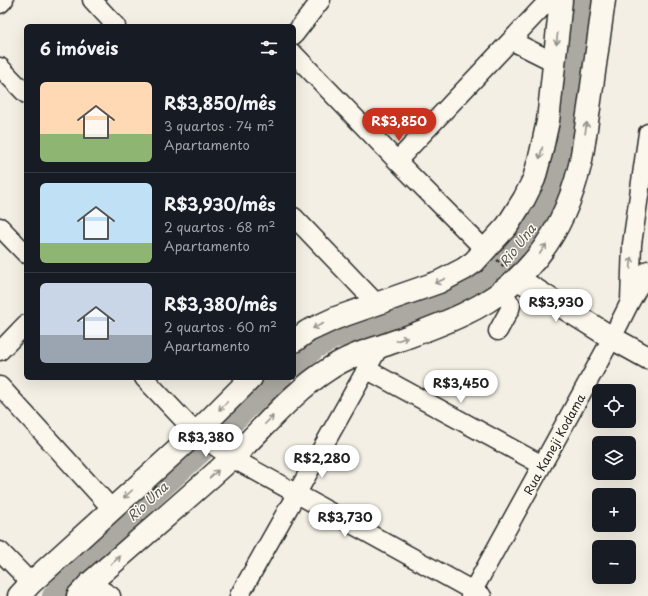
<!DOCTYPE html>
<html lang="pt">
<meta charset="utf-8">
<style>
:root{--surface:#171b24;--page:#20242c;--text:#f1f3f6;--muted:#9ea1a6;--line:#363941;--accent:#c8321e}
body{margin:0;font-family:"Playpen Sans",sans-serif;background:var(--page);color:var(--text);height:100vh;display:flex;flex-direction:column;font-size:15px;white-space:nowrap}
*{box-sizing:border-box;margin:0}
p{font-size:13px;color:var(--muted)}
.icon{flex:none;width:22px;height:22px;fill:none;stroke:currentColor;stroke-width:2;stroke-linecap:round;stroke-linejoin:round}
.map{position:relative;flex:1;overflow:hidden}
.drawer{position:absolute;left:24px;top:24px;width:272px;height:356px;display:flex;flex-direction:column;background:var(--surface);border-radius:6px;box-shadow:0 4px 16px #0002}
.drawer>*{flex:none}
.tools{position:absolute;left:592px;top:384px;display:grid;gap:8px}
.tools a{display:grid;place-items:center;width:44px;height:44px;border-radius:6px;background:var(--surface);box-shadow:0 4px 16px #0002;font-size:20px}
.price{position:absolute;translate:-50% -34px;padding:0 9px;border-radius:14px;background:#fff;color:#222;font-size:13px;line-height:26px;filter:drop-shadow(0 1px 2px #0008)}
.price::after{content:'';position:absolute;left:50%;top:24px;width:12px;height:9px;margin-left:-6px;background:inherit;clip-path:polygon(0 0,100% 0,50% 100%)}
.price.on{background:var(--accent);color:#fff}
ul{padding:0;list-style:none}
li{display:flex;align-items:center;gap:12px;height:100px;padding:0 16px}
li+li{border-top:1px solid var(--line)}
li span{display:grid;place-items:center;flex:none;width:112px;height:80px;border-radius:6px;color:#555}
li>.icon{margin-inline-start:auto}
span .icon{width:48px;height:48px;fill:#fffc;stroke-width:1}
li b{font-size:17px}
h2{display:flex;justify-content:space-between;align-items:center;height:48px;padding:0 16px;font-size:17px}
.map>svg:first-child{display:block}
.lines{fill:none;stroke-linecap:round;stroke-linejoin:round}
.river{stroke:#aca9a2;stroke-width:22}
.minor-casing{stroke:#2b2b2b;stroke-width:21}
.major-casing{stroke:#2b2b2b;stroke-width:25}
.highway-casing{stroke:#2b2b2b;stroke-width:25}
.path{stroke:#2b2b2b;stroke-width:2;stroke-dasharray:3 3;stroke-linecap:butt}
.minor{stroke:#fbf7ec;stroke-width:18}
.major{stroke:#fbf7ec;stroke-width:22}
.highway{stroke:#fbf7ec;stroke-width:22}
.oneway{stroke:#93918c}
.labels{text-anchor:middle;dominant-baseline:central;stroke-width:3;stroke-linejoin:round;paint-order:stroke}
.street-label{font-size:12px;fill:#2b2b2b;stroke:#fbf7ec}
.water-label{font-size:13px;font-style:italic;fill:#585755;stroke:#fbf7ec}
</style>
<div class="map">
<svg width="648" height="596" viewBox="0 0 648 596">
<rect width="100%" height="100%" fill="#f3efe4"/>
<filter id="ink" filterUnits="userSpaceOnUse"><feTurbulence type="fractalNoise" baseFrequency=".025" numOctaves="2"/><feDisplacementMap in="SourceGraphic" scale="8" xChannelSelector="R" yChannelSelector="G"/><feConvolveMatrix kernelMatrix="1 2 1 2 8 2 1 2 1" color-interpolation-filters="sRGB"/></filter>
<g filter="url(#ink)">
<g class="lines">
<path class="river" d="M294 367 315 348 334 338 440 303 490 279 532 228 562 166 582 0
M53 596 90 554 227 428 245 410 281 378"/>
<g class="minor-casing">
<path id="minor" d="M92 0 116 26
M0 4 4 0
M294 35 321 0
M512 41 554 62
M294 54 397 161 485 250
M0 67 26 94
M397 161 549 0
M294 217 376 303
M0 227 26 254
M630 301 632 244 648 133
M498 331 510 309 511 305 503 292
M0 351 26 324
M366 369 542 465
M144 378 196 433 232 458 482 596
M0 386 112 509
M0 551 31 583
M90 583 111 596
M239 596 379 347
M470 596 612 338 630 302 648 270"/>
</g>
<g class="major-casing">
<path id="major" d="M518 279 612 338 648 358"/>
</g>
<g class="highway-casing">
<path id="highway" d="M294 341 308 331 336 318 439 282 464 269 474 262 507 226 524 199 534 179 541 153 548 121 561 0
M19 596 31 583 196 433 251 378
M78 596 90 583C137 542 184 501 231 459 263 429 291 393 329 369 345 358 363 352 382 346 410 336 437 327 464 314 528 284 564 233 580 165 584 146 586 127 589 108 594 72 599 36 604 0"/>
</g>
<path class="path" d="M497 260 505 268"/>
<use href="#minor" class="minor"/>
<use href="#major" class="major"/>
<use href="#highway" class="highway"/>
</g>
<defs><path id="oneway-shaft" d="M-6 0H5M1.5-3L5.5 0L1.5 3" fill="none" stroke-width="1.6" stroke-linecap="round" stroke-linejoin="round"/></defs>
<g class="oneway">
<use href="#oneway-shaft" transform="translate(557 39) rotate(96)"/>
<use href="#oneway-shaft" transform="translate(586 128) rotate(-81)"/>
<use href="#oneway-shaft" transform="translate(541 153) rotate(104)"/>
<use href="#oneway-shaft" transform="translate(543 249) rotate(-56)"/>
<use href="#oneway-shaft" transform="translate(631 263) rotate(-86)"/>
<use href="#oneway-shaft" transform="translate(440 281) rotate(156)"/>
<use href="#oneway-shaft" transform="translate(318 326) rotate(155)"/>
<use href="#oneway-shaft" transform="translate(402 339) rotate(-19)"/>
<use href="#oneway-shaft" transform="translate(223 406) rotate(135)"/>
<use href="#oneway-shaft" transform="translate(269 420) rotate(-45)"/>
<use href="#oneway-shaft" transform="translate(214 474) rotate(-42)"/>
<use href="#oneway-shaft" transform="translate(128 494) rotate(138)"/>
<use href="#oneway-shaft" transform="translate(116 560) rotate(-42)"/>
</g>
</g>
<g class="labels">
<g class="street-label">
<text transform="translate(554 444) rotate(-61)">Rua Kaneji Kodama</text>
</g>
<g class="water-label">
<text transform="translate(517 245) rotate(-52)">Rio Una</text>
<text transform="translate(147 501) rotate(-43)">Rio Una</text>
</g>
</g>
</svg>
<div class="tools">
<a><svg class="icon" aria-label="locate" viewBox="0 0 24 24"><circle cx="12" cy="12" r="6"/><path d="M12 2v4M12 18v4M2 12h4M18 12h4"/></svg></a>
<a><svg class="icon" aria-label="layers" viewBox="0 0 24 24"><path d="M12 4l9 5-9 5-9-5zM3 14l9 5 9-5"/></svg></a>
<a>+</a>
<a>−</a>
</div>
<b class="price on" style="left:399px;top:142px">R$3,850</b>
<b class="price" style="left:556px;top:323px">R$3,930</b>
<b class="price" style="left:461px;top:404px">R$3,450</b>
<b class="price" style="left:206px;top:458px">R$3,380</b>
<b class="price" style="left:322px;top:479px">R$2,280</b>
<b class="price" style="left:345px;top:538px">R$3,730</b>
<section class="drawer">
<h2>6 imóveis<svg class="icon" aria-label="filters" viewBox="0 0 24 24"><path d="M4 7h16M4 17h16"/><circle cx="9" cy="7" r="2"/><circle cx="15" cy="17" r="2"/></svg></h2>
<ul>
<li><span style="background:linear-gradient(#ffd9b3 65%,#8fb573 0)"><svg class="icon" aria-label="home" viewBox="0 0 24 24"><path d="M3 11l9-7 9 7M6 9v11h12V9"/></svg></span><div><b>R$3,850/mês</b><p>3 quartos · 74 m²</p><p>Apartamento</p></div></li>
<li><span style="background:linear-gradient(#bfe0f5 75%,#8fb573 0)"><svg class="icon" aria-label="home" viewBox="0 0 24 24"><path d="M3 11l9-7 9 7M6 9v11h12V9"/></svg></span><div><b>R$3,930/mês</b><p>2 quartos · 68 m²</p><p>Apartamento</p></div></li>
<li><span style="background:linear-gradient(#c9d6e8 65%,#9aa5b1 0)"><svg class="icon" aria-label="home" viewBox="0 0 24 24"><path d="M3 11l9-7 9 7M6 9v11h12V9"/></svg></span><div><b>R$3,380/mês</b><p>2 quartos · 60 m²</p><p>Apartamento</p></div></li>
</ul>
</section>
</div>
